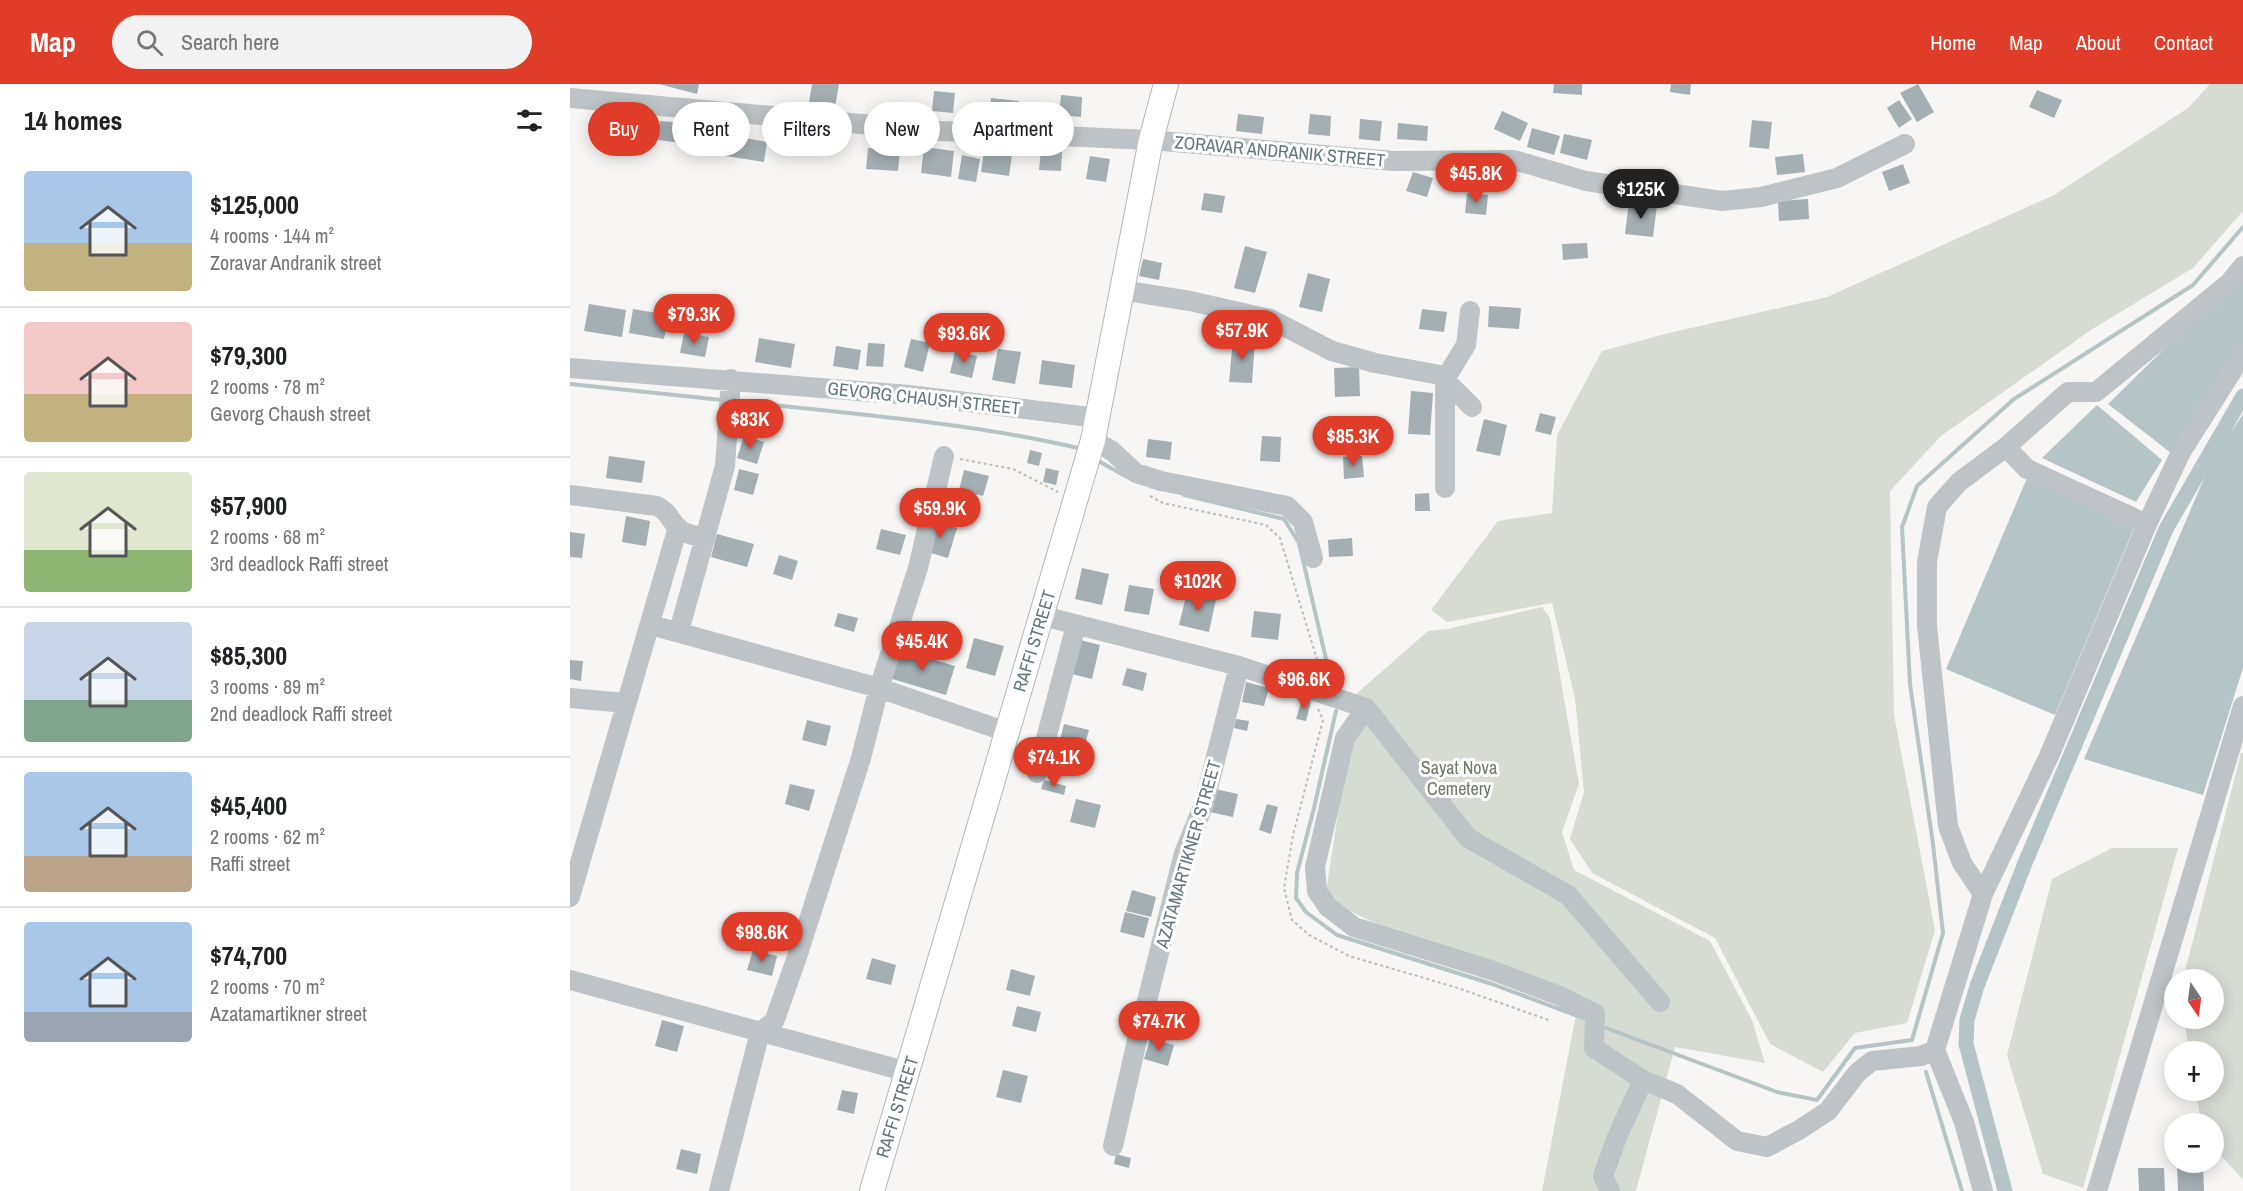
<!DOCTYPE html>
<meta charset="utf-8">
<style>
:root{--surface:#fff;--page:#f2f2f2;--text:#202124;--muted:#757577;--line:#e0e0e0;--accent:#e03c2a}
body{margin:0;font-family:"Archivo Narrow",sans-serif;background:var(--page);color:var(--text);height:100vh;display:flex;flex-direction:column;font-size:22px;white-space:nowrap}
*{box-sizing:border-box;margin:0}
p{font-size:20px;color:var(--muted)}
.icon{flex:none;width:33px;height:33px;fill:none;stroke:currentColor;stroke-width:2;stroke-linecap:round;stroke-linejoin:round}
.map{position:relative;flex:1;overflow:hidden}
.drawer{display:flex;flex-direction:column;background:var(--surface);width:570px}
.drawer>*{flex:none}
.top-card{position:absolute;left:18px;top:18px;width:570px;height:54px;display:flex;gap:12px}
.needle{width:39px;rotate:167deg}
.buttons{position:absolute;left:1594px;top:885px;display:grid;gap:12px}
.buttons a{display:grid;place-items:center;width:60px;height:60px;border-radius:50%;background:var(--surface);box-shadow:0 3px 15px #0003;font-size:30px}
.price{position:absolute;translate:-50% -51px;padding:0 14px;border-radius:21px;background:var(--accent);color:#fff;font-size:20px;line-height:39px;filter:drop-shadow(0 2px 3px #0008)}
.price::after{content:'';position:absolute;left:50%;top:36px;width:18px;height:14px;margin-left:-9px;background:inherit;clip-path:polygon(0 0,100% 0,50% 100%)}
.price.current{background:#222;color:#fff}
ul{padding:0;list-style:none}
li{display:flex;align-items:center;gap:18px;height:150px;padding:0 24px}
li+li{border-top:2px solid var(--line)}
li span{display:grid;place-items:center;flex:none;width:168px;height:120px;border-radius:6px;color:#555}
li>.icon{margin-inline-start:auto}
span .icon{width:72px;height:72px;fill:#fffc;stroke-width:1}
li b{font-size:26px}
h2{display:flex;justify-content:space-between;align-items:center;height:72px;padding:0 24px;font-size:26px}
.pill{padding:0 21px;border-radius:27px;background:var(--surface);box-shadow:0 3px 15px #0003;font-size:21px;line-height:54px}
.pill.current{background:var(--accent);color:#fff}
header{display:flex;align-items:center;gap:36px;box-sizing:border-box;height:84px;padding:0 30px;background:var(--accent);color:#fff}
header strong{font-size:28px}
nav{display:flex;gap:33px;margin-inline-start:auto;font-size:21px}
.search{width:420px;height:54px;background:var(--page);display:flex;align-items:center;gap:15px;box-sizing:border-box;padding:0 21px;border-radius:33px;color:var(--muted);font-size:22px}
main{display:flex;flex:1;min-height:0}
.map>svg:first-child{display:block}
.green{fill:#d7dcd3}
.water{fill:#b5c4c6}
.lines{fill:none;stroke-linecap:round;stroke-linejoin:round}
.stream{stroke:#b5c4c6;stroke-width:4}
.canal{stroke:#b5c4c6;stroke-width:15}
.building{fill:#a4afb3}
.major-casing{stroke:#b1b7ba;stroke-width:26}
.path{stroke:#babdbf;stroke-width:2;stroke-dasharray:3 3;stroke-linecap:butt}
.minor{stroke:#bdc3c6;stroke-width:20}
.major{stroke:#fff;stroke-width:24}
.labels{text-anchor:middle;dominant-baseline:central;stroke-width:6;stroke-linejoin:round;paint-order:stroke}
.street-label{font-size:18px;fill:#62767e;stroke:#fff}
.park-label{font-size:18px;fill:#6c7b65;stroke:#fff}
</style>
<header>
<strong>Map</strong>
<div class="search"><svg class="icon" aria-label="search" viewBox="0 0 24 24"><circle cx="10" cy="10" r="6"/><path d="M15 15l6 6"/></svg>Search here</div>
<nav><a>Home</a><a>Map</a><a>About</a><a>Contact</a></nav>
</header>
<main>
<section class="drawer">
<h2>14 homes<svg class="icon" aria-label="filters" viewBox="0 0 24 24"><path d="M4 7h16M4 17h16"/><circle cx="9" cy="7" r="2"/><circle cx="15" cy="17" r="2"/></svg></h2>
<ul>
<li><span style="background:linear-gradient(#a9c7e8 60%,#c2b280 0)"><svg class="icon" aria-label="home" viewBox="0 0 24 24"><path d="M3 11l9-7 9 7M6 9v11h12V9"/></svg></span><div><b>$125,000</b><p>4 rooms · 144 m²</p><p>Zoravar Andranik street</p></div></li>
<li><span style="background:linear-gradient(#f6c9c9 60%,#c2b280 0)"><svg class="icon" aria-label="home" viewBox="0 0 24 24"><path d="M3 11l9-7 9 7M6 9v11h12V9"/></svg></span><div><b>$79,300</b><p>2 rooms · 78 m²</p><p>Gevorg Chaush street</p></div></li>
<li><span style="background:linear-gradient(#dfe7d0 65%,#8fb573 0)"><svg class="icon" aria-label="home" viewBox="0 0 24 24"><path d="M3 11l9-7 9 7M6 9v11h12V9"/></svg></span><div><b>$57,900</b><p>2 rooms · 68 m²</p><p>3rd deadlock Raffi street</p></div></li>
<li><span style="background:linear-gradient(#c9d6e8 65%,#7fa58c 0)"><svg class="icon" aria-label="home" viewBox="0 0 24 24"><path d="M3 11l9-7 9 7M6 9v11h12V9"/></svg></span><div><b>$85,300</b><p>3 rooms · 89 m²</p><p>2nd deadlock Raffi street</p></div></li>
<li><span style="background:linear-gradient(#a9c7e8 70%,#b9a48a 0)"><svg class="icon" aria-label="home" viewBox="0 0 24 24"><path d="M3 11l9-7 9 7M6 9v11h12V9"/></svg></span><div><b>$45,400</b><p>2 rooms · 62 m²</p><p>Raffi street</p></div></li>
<li><span style="background:linear-gradient(#a9c7e8 75%,#9aa5b1 0)"><svg class="icon" aria-label="home" viewBox="0 0 24 24"><path d="M3 11l9-7 9 7M6 9v11h12V9"/></svg></span><div><b>$74,700</b><p>2 rooms · 70 m²</p><p>Azatamartikner street</p></div></li>
</ul>
</section>
<div class="map">
<svg width="1673" height="1107" viewBox="0 0 1673 1107">
<rect width="100%" height="100%" fill="#f7f6f4"/>
<path class="green" d="M1640 0H1673V127L1623 184 1521 246 1371 352 1320 407 1324 631 1365 846 1337 939 1285 949 1253 988 1200 960 1145 854 1022 789 1000 755 1014 708 1005 614 982 519 877 538 861 526 928 437 982 429 987 351 1032 267 1099 249 1257 213 1484 111 1618 24Z
M972 523 980 534 1009 700 992 748 1004 786 1140 857 1182 936 1195 979 1105 963 1066 1107H972L1007 925 821 847 755 815 786 610 858 547 877 545Z
M1671 669H1673V1096L1644 1064V1040L1631 1039 1626 1007 1644 1006V968L1619 967 1614 935 1644 934V896L1613 895Z
M1542 764H1608L1513 1104 1473 1090 1437 971 1482 795Z"/>
<path class="water" d="M1673 188V260L1601 369 1538 320Z
M1527 321 1592 376 1566 418 1472 374Z
M1673 330V584L1633 711 1514 675 1641 378Z
M1457 394 1566 439 1485 631 1376 585Z"/>
<g class="lines">
<path class="stream" d="M0 300 152 316
M167 317C280 330 396 338 508 364
M530 378 559 394
M614 411 714 435 729 459 763 605
M766 627 744 724 727 789 726 814 736 828 767 851 922 900 1013 934
M1036 944 1207 1008 1247 1016 1285 964 1342 956 1373 849 1363 760 1340 600 1332 443 1347 402 1444 315 1623 201 1673 143
M1356 988 1392 1107"/>
<path class="canal" d="M1435 1107 1396 960 1397 936 1407 902 1455 779 1596 445 1673 312"/>
</g>
<path class="building" d="M89 0H129L127 10Z
M242 0H269L265 23 239 19Z
M984 0H1012V11L983 9Z
M1101 0H1121L1120 11 1100 8Z
M1348 0 1364 28 1347 38 1330 9Z
M1467 6 1492 16 1484 34 1459 23Z
M364 7 385 9 383 29 362 27Z
M491 11 512 13 511 33 489 31Z
M421 14 449 17 447 37 419 34Z
M1329 16 1342 35 1329 44 1317 24Z
M932 27 958 39 950 57 924 45Z
M668 30 694 33 692 50 666 47Z
M740 30 761 32 760 52 738 50Z
M790 35 812 37 810 57 789 55Z
M1182 36 1202 38 1199 65 1179 63Z
M90 37 114 39 112 59 88 56Z
M50 39 71 41 70 61 48 59Z
M828 39 858 42 857 57 827 55Z
M962 44 990 52 984 71 957 63Z
M228 48 252 51 250 71 226 68Z
M994 50 1022 56 1017 76 990 69Z
M159 51 197 58 194 78 156 72Z
M415 60 443 64 439 92 411 88Z
M354 63 384 67 381 93 351 89Z
M298 64 330 66 328 87 296 85Z
M471 66 492 68 491 87 469 86Z
M1233 70 1235 88 1207 91 1205 73Z
M392 71 410 75 406 98 388 95Z
M520 72 540 75 536 98 516 95Z
M1333 80 1340 99 1319 107 1312 88Z
M843 88 863 94 857 113 836 107Z
M634 109 655 112 652 129 631 126Z
M897 109 918 111 916 131 895 129Z
M1238 115 1239 135 1209 137 1208 117Z
M1059 118 1087 121 1083 153 1055 150Z
M1017 159 1018 174 993 176 992 160Z
M675 162 697 168 685 209 664 204Z
M573 175 592 179 589 196 569 192Z
M738 189 760 195 752 228 729 223Z
M19 220 56 226 52 253 14 247Z
M919 222 951 224 949 245 918 243Z
M63 225 99 231 94 255 59 249Z
M852 225 877 228 874 248 849 245Z
M114 249 139 253 135 273 110 269Z
M189 254 225 260 221 284 185 278Z
M341 255 360 259 353 288 334 283Z
M663 255 685 256 682 299 659 298Z
M298 259 315 260 313 283 296 282Z
M266 262 291 266 288 286 263 282Z
M428 265 451 268 445 300 422 296Z
M385 267 407 272 402 294 380 289Z
M472 276 505 281 502 304 469 300Z
M789 283 790 312 765 313 764 284Z
M841 307 863 309 860 351 838 350Z
M970 329 986 333 981 351 965 347Z
M914 335 937 341 930 372 906 367Z
M174 352 194 358 187 380 167 374Z
M692 352 711 353 710 378 690 377Z
M578 355 602 358 600 376 576 373Z
M460 366 472 369 469 382 457 379Z
M39 372 75 377 72 399 36 394Z
M792 372 794 393 774 395 773 373Z
M476 384 489 387 486 401 473 398Z
M169 385 189 390 183 411 164 406Z
M394 386 419 392 413 412 389 406Z
M859 409 860 427H845V410Z
M56 432 80 437 76 462 52 458Z
M363 437 387 444 378 474 354 467Z
M311 445 336 451 330 471 306 465Z
M0 448 15 450 12 474 0 473Z
M147 450 184 460 177 483 141 473Z
M782 454 783 472 759 473 758 456Z
M209 471 228 477 222 496 203 490Z
M512 484 539 490 532 521 505 515Z
M559 501 584 505 579 531 554 527Z
M617 508 646 515 639 548 609 541Z
M684 527 711 530 708 556 681 553Z
M268 529 288 534 284 548 264 542Z
M404 554 434 562 425 592 396 584Z
M510 556 530 561 522 595 502 590Z
M328 565 385 582 376 611 319 594Z
M0 576 13 577 11 597 0 595Z
M557 584 577 589 573 607 552 601Z
M676 598 699 604 694 622 672 618Z
M732 615 741 617 736 637 726 635Z
M666 635 679 637 677 647 664 644Z
M237 636 261 642 256 662 232 656Z
M494 640 519 646 513 667 489 660Z
M474 696 496 702 494 711 471 705Z
M220 700 245 706 239 727 215 720Z
M645 705 668 710 663 733 640 728Z
M506 715 531 721 525 744 500 738Z
M697 720 708 723 701 750 689 746Z
M562 806 586 813 581 833 556 827Z
M555 828 579 834 574 854 550 848Z
M183 866 207 872 202 892 177 886Z
M302 874 326 881 321 901 296 895Z
M441 885 465 892 460 912 436 906Z
M447 922 471 928 466 948 442 942Z
M92 936 114 942 107 968 85 962Z
M580 955 604 961 598 982 574 975Z
M433 986 458 992 451 1019 426 1013Z
M272 1006 288 1009 284 1030 267 1026Z
M111 1065 131 1070 127 1090 106 1085Z
M546 1070 561 1074 559 1084 544 1080Z
M1633 1081 1634 1107H1608L1607 1082Z
M1568 1084H1594L1595 1107H1569Z"/>
<g class="lines">
<g class="major-casing">
<path id="major" d="M302 1107 523 356 581 56 596 0"/>
</g>
<path class="path" d="M390 375 443 385 488 408
M580 412 593 419 696 441 710 454 752 592
M748 625 753 636 723 751 714 804 722 836 739 851 779 872 888 904 981 937"/>
<path class="minor" d="M0 14 370 47 581 56 824 77 944 76 1016 97 1152 117 1191 113 1267 94 1335 60
M551 206 620 217 700 235 762 267 805 279 870 291 902 323
M0 284 339 311 528 334
M523 356 542 367 566 389 591 397 717 422 733 438 743 474
M1436 363 1457 385 1577 440
M875 404V295L896 261 900 227
M0 411 87 422C100 429 99 435 108 444 116 451 127 452 136 454
M473 532 669 582 796 624
M81 541 309 604 437 648
M109 547 155 382 161 295
M0 614 55 619
M796 624 775 654 745 783 747 807 758 823 784 843 921 886 990 912 1025 930 1024 964 1073 996 1107 1010 1167 1057 1197 1063 1229 1046 1258 1027 1287 989 1302 977 1351 972 1365 966
M796 624 898 754 998 811 1090 918
M467 689 506 541
M1413 810 1392 779 1378 742 1357 542V478L1367 423 1389 398 1436 363 1498 308H1526L1659 199 1673 182
M0 813 108 443
M0 896 338 988
M543 1062 566 961 614 769 634 720 669 582
M149 1107 190 948 204 938 227 873 291 674 309 604 348 484 374 372
M1040 1107 1033 1092 1047 1053 1073 996
M1413 1107 1394 1038 1365 966 1413 810 1479 672 1577 440 1611 368 1673 270
M1527 1107 1673 622"/>
<use href="#major" class="major"/>
</g>
<g class="labels">
<g class="street-label">
<text transform="translate(710 67) rotate(5)">ZORAVAR ANDRANIK STREET</text>
<text transform="translate(354 314) rotate(6)">GEVORG CHAUSH STREET</text>
<text transform="translate(464 557) rotate(-73)">RAFFI STREET</text>
<text transform="translate(618 770) rotate(-74)">AZATAMARTIKNER STREET</text>
<text transform="translate(327 1023) rotate(-73)">RAFFI STREET</text>
</g>
<g class="park-label">
<text x="889" y="683">Sayat Nova<tspan x="889" dy="21">Cemetery</tspan></text>
</g>
</g>
</svg>
<div class="buttons">
<a><svg class="needle" viewBox="-14 -14 28 28"><path d="M0-13l5 13h-10z" fill="#e53935"/><path d="M0 13l5-13h-10z" fill="#757577"/></svg></a>
<a>+</a>
<a>−</a>
</div>
<b class="price" style="left:906px;top:120px">$45.8K</b>
<b class="price current" style="left:1071px;top:136px">$125K</b>
<b class="price" style="left:124px;top:261px">$79.3K</b>
<b class="price" style="left:672px;top:277px">$57.9K</b>
<b class="price" style="left:394px;top:280px">$93.6K</b>
<b class="price" style="left:180px;top:366px">$83K</b>
<b class="price" style="left:783px;top:383px">$85.3K</b>
<b class="price" style="left:370px;top:455px">$59.9K</b>
<b class="price" style="left:628px;top:528px">$102K</b>
<b class="price" style="left:352px;top:588px">$45.4K</b>
<b class="price" style="left:734px;top:626px">$96.6K</b>
<b class="price" style="left:484px;top:704px">$74.1K</b>
<b class="price" style="left:192px;top:879px">$98.6K</b>
<b class="price" style="left:589px;top:968px">$74.7K</b>
<div class="top-card">
<a class="pill current">Buy</a>
<a class="pill">Rent</a>
<a class="pill">Filters</a>
<a class="pill">New</a>
<a class="pill">Apartment</a>
</div>
</div>
</main>
